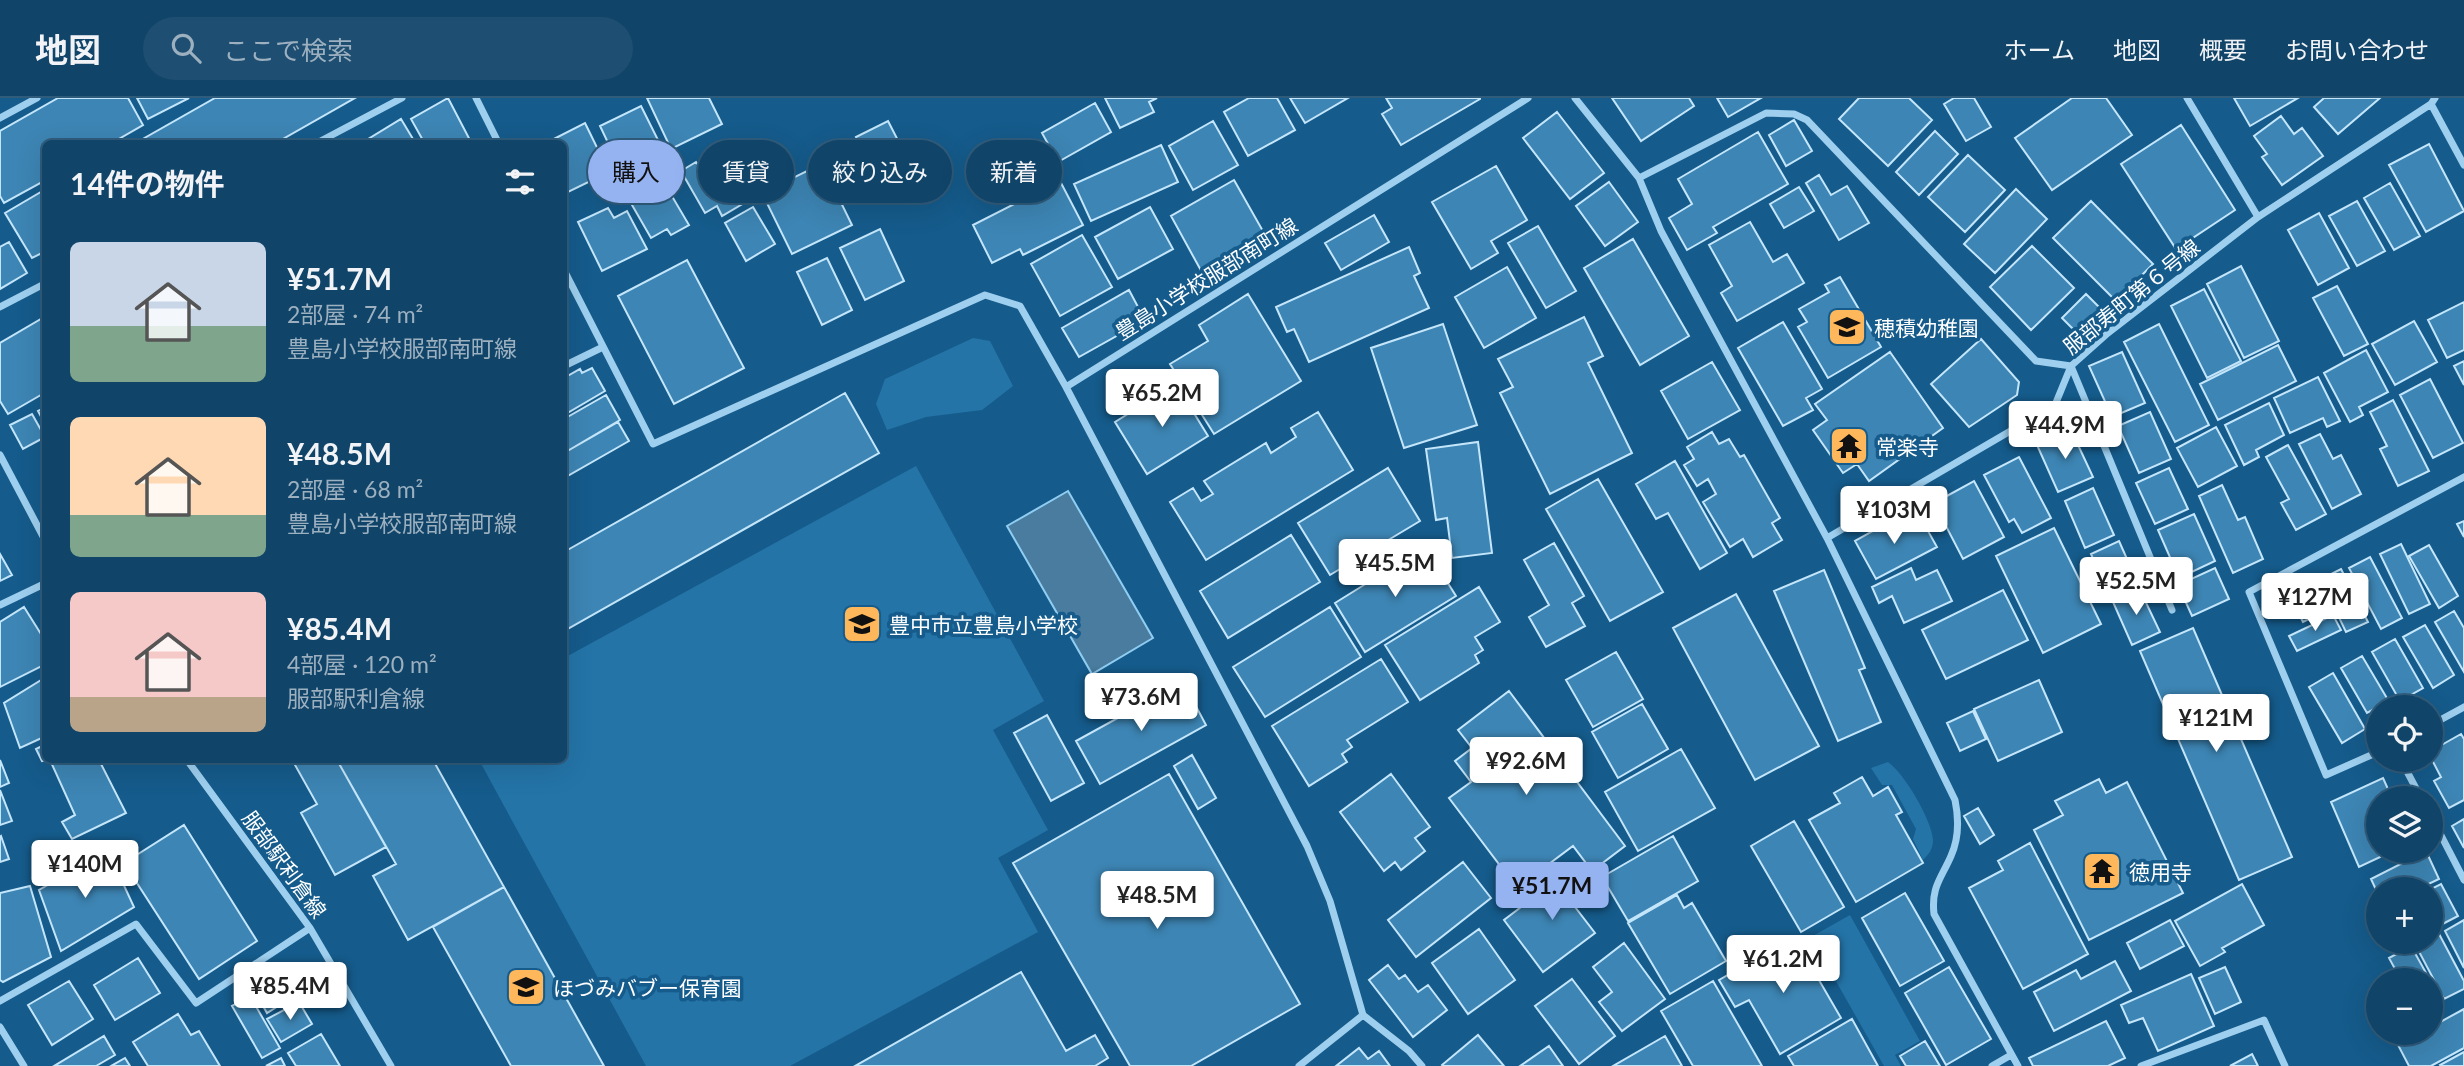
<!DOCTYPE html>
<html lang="ja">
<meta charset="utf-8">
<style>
:root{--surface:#104468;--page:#1e4e71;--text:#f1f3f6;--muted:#9cb0c0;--line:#305c7c;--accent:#95b2f1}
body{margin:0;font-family:Lato,"Noto Sans JP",sans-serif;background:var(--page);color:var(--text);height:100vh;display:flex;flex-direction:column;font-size:26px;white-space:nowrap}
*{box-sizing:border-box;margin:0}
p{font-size:23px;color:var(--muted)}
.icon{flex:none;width:38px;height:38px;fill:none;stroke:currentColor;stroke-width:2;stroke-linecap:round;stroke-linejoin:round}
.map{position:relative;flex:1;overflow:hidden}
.drawer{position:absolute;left:42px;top:42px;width:525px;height:623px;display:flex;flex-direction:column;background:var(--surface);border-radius:10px;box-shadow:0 7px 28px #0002,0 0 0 2px var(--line)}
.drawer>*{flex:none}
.top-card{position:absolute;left:588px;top:42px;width:665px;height:63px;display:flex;gap:14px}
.buttons{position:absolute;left:2366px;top:597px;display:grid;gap:14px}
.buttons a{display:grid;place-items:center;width:77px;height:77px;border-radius:50%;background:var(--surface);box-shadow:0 7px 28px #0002,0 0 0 2px var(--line);font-size:35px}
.price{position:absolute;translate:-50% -60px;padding:0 16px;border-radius:7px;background:#fff;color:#222;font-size:23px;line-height:46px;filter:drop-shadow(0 2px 4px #0008)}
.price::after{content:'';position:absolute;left:50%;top:42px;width:21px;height:16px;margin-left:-10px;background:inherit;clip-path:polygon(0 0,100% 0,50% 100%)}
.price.current{background:var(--accent);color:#111}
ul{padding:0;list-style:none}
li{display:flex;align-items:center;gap:21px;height:175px;padding:0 28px}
li span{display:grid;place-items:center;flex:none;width:196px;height:140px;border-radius:10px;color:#555}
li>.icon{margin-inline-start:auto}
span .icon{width:84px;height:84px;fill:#fffc;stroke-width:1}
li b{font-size:30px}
h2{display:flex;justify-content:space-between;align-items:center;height:84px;padding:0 28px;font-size:30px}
.pill{padding:0 24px;border-radius:32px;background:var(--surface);box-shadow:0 7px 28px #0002,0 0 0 2px var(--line);font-size:24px;line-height:63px}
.pill.current{background:var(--accent);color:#111}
header{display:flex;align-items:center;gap:42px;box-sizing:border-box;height:98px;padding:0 35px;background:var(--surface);border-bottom:2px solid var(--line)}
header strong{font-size:33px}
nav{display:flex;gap:38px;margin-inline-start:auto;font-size:24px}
.search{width:490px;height:63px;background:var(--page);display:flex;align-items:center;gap:18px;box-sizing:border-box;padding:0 24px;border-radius:38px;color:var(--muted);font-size:26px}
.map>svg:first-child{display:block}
.green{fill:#2474a8}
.water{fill:#497c9f;stroke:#90cdf2;stroke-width:2}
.building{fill:#3d85b4;stroke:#c4e6fb;stroke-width:2}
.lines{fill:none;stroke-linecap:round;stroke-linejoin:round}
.street{stroke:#9ecfef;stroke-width:7}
.labels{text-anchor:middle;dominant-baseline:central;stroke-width:7;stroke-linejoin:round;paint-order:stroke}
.street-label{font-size:21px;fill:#fff;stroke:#155b8b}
.poi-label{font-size:21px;fill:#fff;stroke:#155b8b;text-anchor:start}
</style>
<header>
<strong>地図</strong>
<div class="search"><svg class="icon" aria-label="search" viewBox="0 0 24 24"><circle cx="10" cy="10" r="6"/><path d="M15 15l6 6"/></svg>ここで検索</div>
<nav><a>ホーム</a><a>地図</a><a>概要</a><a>お問い合わせ</a></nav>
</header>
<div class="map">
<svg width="2464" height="968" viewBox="0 0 2464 968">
<rect width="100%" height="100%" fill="#155b8b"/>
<path class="green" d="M973 240 990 243 1013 288 982 312 926 319 887 332 876 306 885 281Z
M916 368 1044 603 993 632 1048 732 998 760 1038 834 790 968H646L479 662H564V560Z
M1888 664C1904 675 1932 722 1933 742 1933 751 1929 756 1923 762L1913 741 1916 731 1892 687H1882L1871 670Z
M1850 817 1920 943 1895 957 1901 968H1884L1811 839Z"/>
<path class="water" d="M1068 393 1153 540 1092 576 1007 428Z"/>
<path class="building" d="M58 0H128L143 27 110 46H46V82L4 105 0 98V33Z
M137 0H189L148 21Z
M215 0H355L274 46H134Z
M448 0 472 46H425L411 21Z
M647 0H709L722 26 671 51Z
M1105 0H1157L1149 4 1154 14 1120 30Z
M1249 0H1277L1295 32 1248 58 1224 14Z
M1290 0H1348L1305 25Z
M1386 0H1480V1L1401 47 1382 16 1392 10Z
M1612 0H1689L1694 8 1641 43Z
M1717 0H1761L1728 19Z
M1859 0H1909L1932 22 1888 68 1839 21Z
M1954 0H1974L1991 29 1966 43 1944 6Z
M2072 0H2106L2132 37 2052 92 2015 40Z
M2234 0H2298L2250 28Z
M2324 0H2380L2338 36 2314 9Z
M1095 5 1111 34 1058 64 1042 35Z
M641 8 661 48 619 68 600 28Z
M1557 14 1604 75 1570 101 1523 40Z
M2281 18 2294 36 2302 30 2323 58 2282 87 2262 59 2267 56 2254 38Z
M401 21 416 46H360Z
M1794 22 1812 53 1786 68 1769 37Z
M888 23 905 56 874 73 856 39Z
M1213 23 1238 67 1193 92 1169 48Z
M585 25 609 74 566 95 564 91V46H544Z
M2181 27 2235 112 2176 151 2121 66Z
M1935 33 1958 56 1919 97 1896 74Z
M1758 34 1788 86 1713 129 1717 135 1687 152 1669 120 1692 106 1678 81Z
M2429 46 2464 113 2426 134 2389 67Z
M1161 47 1178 84 1091 123 1074 86Z
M726 57 751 101 722 118 717 108 705 115 681 73 696 64 701 71Z
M1968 57 2005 92 1965 134 1928 99Z
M1496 68 1527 122 1491 143 1498 155 1471 171 1432 104Z
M813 70 820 87 830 82 852 127 792 156 762 95Z
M1819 77 1831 97 1847 88 1869 125 1839 142 1806 85Z
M1234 82 1268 142 1204 178 1171 118Z
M1060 83 1083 127 1023 157 1020 151 992 165 973 127Z
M1609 84 1638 124 1605 148 1576 108Z
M2390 85 2420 138 2394 152 2364 100Z
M666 88 689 127 671 137 667 131 651 140 628 100 640 92 644 100Z
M1799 89 1814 113 1784 130 1770 106Z
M46 91V153L32 160 5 115Z
M2016 91 2047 121 1995 175 1964 146Z
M2091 103 2153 166 2116 203 2053 140Z
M2357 103 2385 153 2357 168 2329 118Z
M753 109 775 146 746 163 725 125Z
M1150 109 1173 151 1118 181 1095 139Z
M608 110 614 120 627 113 647 151 602 173 578 124Z
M2319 115 2349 170 2318 187 2288 132Z
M1374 117 1389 144 1341 172 1325 145Z
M1750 124 1773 164 1787 156 1804 185 1737 223 1721 195 1732 188 1709 147Z
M1538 128 1576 193 1546 210 1508 145Z
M880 131 904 183 865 202 840 150Z
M1082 137 1112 189 1060 218 1031 166Z
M1633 141 1689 238 1640 267 1584 170Z
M9 144 27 175 0 191V149Z
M2032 148 2074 190 2031 232 1990 189Z
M1409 149 1420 175 1414 178 1429 210 1309 264 1294 231 1287 234 1276 209Z
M827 160 852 212 822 227 797 174Z
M687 162 744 270 674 306 618 198Z
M2241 168 2279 243 2244 260 2207 186Z
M1507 169 1536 220 1484 250 1455 199Z
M1840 179 1881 249 1828 280 1798 229 1807 224 1799 211 1829 194 1825 187Z
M2337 188 2368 246 2344 258 2313 200Z
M2204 191 2241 263 2207 280 2171 208Z
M1129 192 1145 222 1079 259 1062 230Z
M1248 196 1301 283 1214 336 1170 266 1208 243 1199 227Z
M2086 196 2103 213 2079 237 2062 220Z
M2464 204V252L2447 260 2428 222Z
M46 218V294L8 316 0 303V245Z
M1584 219 1603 258 1588 265 1632 355 1550 396 1500 295 1513 289 1498 261Z
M2414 223 2437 264 2395 287 2372 246Z
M1783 224 1822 291 1806 300 1813 312 1783 328 1738 250Z
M1443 226 1477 327 1404 350 1371 250Z
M2159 226 2209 327 2175 344 2124 244Z
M1981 241 2019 284 2017 297 1969 329 1931 286Z
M2278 247 2296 283 2218 322 2200 286Z
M2366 252 2388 294 2359 309 2363 317 2350 324 2324 275Z
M1890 254 1943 330 1869 383 1857 366 1843 375 1813 332 1827 322 1815 306Z
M2122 254 2145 305 2112 319 2089 268Z
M2464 263V287L2454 268Z
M1712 264 1740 312 1688 341 1661 293Z
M592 270 605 293 564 317V280L580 271 582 275Z
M2318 279 2340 323 2327 329 2323 320 2290 335 2274 300Z
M2430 281 2463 345 2433 360 2400 297Z
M1176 286 1208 338 1147 376 1115 324Z
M845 295 879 355 564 533V454Z
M606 297 620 322 564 355V321Z
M2393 302 2429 373 2398 388 2380 351 2387 348 2370 314Z
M2269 305 2284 337 2256 352 2259 359 2244 367 2225 327Z
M46 309V328L38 313Z
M1318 314 1353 372 1206 462 1170 404 1193 390 1201 403 1213 396 1204 383 1266 345 1271 355 1296 339 1291 330Z
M2150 314 2171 361 2139 375 2118 328Z
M32 316 45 339 23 351 10 327Z
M618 324 629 343 564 380V355Z
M2216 329 2237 368 2198 389 2177 350Z
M2071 332 2093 379 2058 394 2037 347Z
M1712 334 1719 346 1729 341 1740 359 1744 357 1780 420 1772 425 1782 442 1753 459 1743 441 1730 449 1703 404 1716 396 1708 381 1697 388 1684 367 1694 361 1687 349Z
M2320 336 2333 361 2341 357 2361 396 2332 411 2299 346Z
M1478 344 1492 455 1452 460 1447 420 1436 422 1426 351Z
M2288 347 2326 416 2296 432 2281 405 2289 401 2266 359Z
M2019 359 2051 420 2022 435 2014 421 2009 424 1984 377Z
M1675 363 1727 455 1700 471 1668 415 1656 421 1636 386Z
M1388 370 1420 423 1330 477 1298 425Z
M2169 370 2188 411 2155 426 2136 385Z
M1598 381 1663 494 1610 523 1546 411Z
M1974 383 2004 439 1963 461 1934 405Z
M2222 387 2238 422 2245 419 2263 461 2233 475 2199 398Z
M2093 390 2114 437 2085 450 2065 403Z
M2194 416 2215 463 2179 480 2158 432Z
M1900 418 1907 432 1923 424 1937 449 1876 481 1855 443Z
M2464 423V439L2457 426Z
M2054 430 2101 526 2043 555 1996 458Z
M1291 437 1320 484 1228 540 1200 493Z
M2119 443 2139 488 2111 501 2091 456Z
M1554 445 1584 498 1572 505 1585 528 1546 549 1529 519 1549 507 1524 462Z
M2401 446 2430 506 2409 516 2380 456Z
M2429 447 2458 498 2439 510 2409 458Z
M1425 449 1456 498 1365 554 1335 505Z
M0 456 12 477 0 483Z
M2370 459 2402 520 2381 531 2349 470Z
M1911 470 1916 482 1937 472 1952 503 1904 525 1892 498 1879 505 1872 489Z
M2215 470 2229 501 2192 518 2178 487Z
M2341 471 2368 524 2346 534 2334 509 2303 524 2289 497Z
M1824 472 1865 570 1859 572 1881 624 1838 643 1774 493Z
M1479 489 1500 524 1475 539 1483 552 1475 557 1479 565 1420 602 1385 547Z
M2003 492 2028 542 1946 581 1922 532Z
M2140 492 2160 534 2132 547 2113 504Z
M1736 496 1819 648 1755 682 1673 530Z
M24 509 46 544V566L0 589V524Z
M1330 509 1361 559 1265 619 1233 569Z
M2454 513 2464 530V574L2435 524Z
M2333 517 2341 532 2297 553 2289 538Z
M2425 527 2454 577 2433 590 2403 539Z
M2193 530 2292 759 2239 782 2140 553Z
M2395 541 2423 590 2400 603 2372 554Z
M1616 554 1643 601 1593 629 1566 582Z
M2362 558 2391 607 2378 609 2367 615 2341 570Z
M1381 561 1408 604 1347 642 1352 649 1342 656 1347 664 1309 688 1272 628Z
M2333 575 2365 631 2342 645 2309 589Z
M46 579V638L20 650 4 605Z
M2039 582 2062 634 1998 663 1974 611Z
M1183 584 1206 627 1100 686 1076 643Z
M1509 593 1625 748 1592 773 1573 748 1517 790 1449 700 1471 684 1455 663 1472 650 1458 632Z
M1642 606 1668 651 1618 680 1592 634Z
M1973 613 1986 641 1960 653 1947 625Z
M1047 617 1084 685 1051 703 1014 635Z
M2461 636 2464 641V702L2449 710 2434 683 2441 679 2431 660V653Z
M46 646 47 662 42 663 36 651Z
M1681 651 1715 710 1638 753 1605 694Z
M1192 657 1216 700 1198 711 1174 668Z
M0 662 9 685 0 689Z
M50 662H99L126 715 72 741 62 724 75 717Z
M304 662H337L386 749 335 777 301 715 317 706 295 667Z
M337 662H433L504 789 408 842 373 778 396 766Z
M1169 676 1300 906 1191 968H1130L1013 765Z
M1391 676 1430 729 1415 740 1425 753 1401 772 1395 764 1384 773 1340 714Z
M1862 679 1873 698 1888 689 1902 714 1896 717 1923 765 1856 804 1809 722 1840 705 1834 695Z
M2383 680 2392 700H2378V752H2395L2359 769 2331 704Z
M2099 681 2106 695 2127 684 2183 795 2089 842 2034 732 2063 717 2055 703Z
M0 692 12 723 0 727Z
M1978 710 1994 737 1980 746 1964 718Z
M2464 721V750L2452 728Z
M1794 723 1844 809 1801 834 1751 748Z
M184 727 257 843 199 881 124 765Z
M1 738 9 761 0 764V739Z
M1673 738 1698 783 1628 823 1602 779Z
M2030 745 2088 856 2023 891 1969 790 2003 772 1998 763Z
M108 753 134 809 61 853 39 792Z
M2426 753 2439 781 2418 791H2378V796L2371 781Z
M1463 764 1491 800 1416 859 1388 822Z
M1571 771 1588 794 1572 805 1595 835 1543 874 1504 822Z
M2242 786 2264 827 2222 850 2225 854 2200 868 2175 823Z
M2441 786 2458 818 2431 832V791Z
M30 788 51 859 3 884 0 882V795Z
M504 789 604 968H511L433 829Z
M1905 795 1944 863 1900 888 1862 820Z
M1677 797 1684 810 1692 805 1726 863 1670 896 1628 825Z
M2170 822 2184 848 2140 871 2127 845Z
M2464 822V870L2445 833Z
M1479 831 1515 882 1468 916 1432 865Z
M2438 834 2464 883V891L2444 901 2415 846 2431 844V838Z
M1794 839 1841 920 1780 956 1749 902 1735 909 1719 882Z
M1624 845 1665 901 1622 933 1599 904 1612 894 1593 869Z
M2411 848 2430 882H2401L2389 860Z
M138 860 160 895 115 922 94 887Z
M2115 863 2131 893 2054 933 2034 894 2076 872 2081 881Z
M1388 867 1399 881 1405 877 1418 894 1428 887 1447 912 1413 939 1369 882Z
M1949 869 1991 941 1946 967 1905 895Z
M2225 869 2241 904 2215 916 2199 880Z
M1021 874 1066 953 1095 937 1108 960 1095 968H855Z
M2191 876 2214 928 2158 953 2143 920 2129 925 2121 907Z
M281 877 294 898 267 915 254 892Z
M1572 881 1615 938 1579 966 1535 908Z
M69 883 93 921 52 947 28 907Z
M1713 883 1762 968H1693L1661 913Z
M2431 884 2440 902 2431 907Z
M250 898 280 950 262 960 232 908Z
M299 904 312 926 281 944 267 921Z
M2464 911V950L2431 968H2409L2398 947 2420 934H2431V929Z
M178 916 191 937 199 933 220 968H148L133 944Z
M1852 921 1878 968H1794L1788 958Z
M2106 923 2125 960 2108 968H2033L2029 960Z
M321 936 340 968H296L288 955Z
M1478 937 1504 968H1443L1442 967Z
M104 938 115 957 96 968H54Z
M1665 938 1682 968H1613Z
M1925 943 1940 968H1906L1900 958Z
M1549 948 1563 968H1520Z
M1359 950 1368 961 1379 953 1390 968H1336Z
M2464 954V968H2441L2440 967Z
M2252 956 2258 968H2230Z
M125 960 130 968H111Z
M281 960 285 968H266Z"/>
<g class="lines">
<path class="street" d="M476 0 499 46
M1575 0 1639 80 1661 133 1827 440 1955 702C1959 721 1959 740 1951 758 1941 781 1931 789 1934 816L2018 968
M2187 0 2258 119
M2431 6 2464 67
M0 20 37 0
M315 46 402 0
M1639 80 1766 15 1794 16 1807 22 2036 263 2071 268 2172 512
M564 172 653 346 985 197 1020 208 1066 289 1307 748 1330 803 1363 917
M0 209 46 185
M564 268 603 249
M1066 289 1528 0
M0 357 46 444
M1827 440 2055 307 2071 268 2108 235 2258 119 2431 6 2435 0
M0 507 46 485
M2431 627 2464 609
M2378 654 2326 677 2249 494 2464 379
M187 662 310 830 391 968
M2401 662 2421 700
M2431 718 2464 782
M0 903 136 826 196 905 310 830
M1363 917 1409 953 1422 968
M0 929 24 968
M1299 968 1363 917
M1992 968 2011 957
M2141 968 2264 922 2285 968"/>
</g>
<defs>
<g id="school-square" transform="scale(2.0125)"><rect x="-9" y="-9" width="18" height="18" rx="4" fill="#ffb75c" stroke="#155b8b"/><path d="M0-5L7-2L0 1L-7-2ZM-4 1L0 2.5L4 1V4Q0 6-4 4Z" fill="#111"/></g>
<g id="temple-square" transform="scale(2.0125)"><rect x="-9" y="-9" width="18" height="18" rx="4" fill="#ffb75c" stroke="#155b8b"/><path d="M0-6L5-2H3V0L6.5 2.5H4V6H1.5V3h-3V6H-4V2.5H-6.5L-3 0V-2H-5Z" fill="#111"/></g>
</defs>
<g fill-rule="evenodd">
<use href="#school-square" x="1847" y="229"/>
<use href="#temple-square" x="1849" y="348"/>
<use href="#school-square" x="862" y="526"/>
<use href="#temple-square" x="2102" y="773"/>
<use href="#school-square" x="526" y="889"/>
</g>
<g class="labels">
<g class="street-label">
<text transform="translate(1206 180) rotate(-32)">豊島小学校服部南町線</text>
<text transform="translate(2131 198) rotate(-39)">服部寿町第６号線</text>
<text transform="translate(285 766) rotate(54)">服部駅利倉線</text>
</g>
<g class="poi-label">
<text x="1874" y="229">穂積幼稚園</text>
<text x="1876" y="348">常楽寺</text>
<text x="889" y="526">豊中市立豊島小学校</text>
<text x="2129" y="773">徳用寺</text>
<text x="553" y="889">ほづみバブー保育園</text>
</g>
</g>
</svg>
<div class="buttons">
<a><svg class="icon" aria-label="locate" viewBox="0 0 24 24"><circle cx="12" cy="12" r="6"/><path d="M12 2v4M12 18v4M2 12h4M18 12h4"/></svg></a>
<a><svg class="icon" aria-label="layers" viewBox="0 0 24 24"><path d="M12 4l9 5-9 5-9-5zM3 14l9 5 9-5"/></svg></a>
<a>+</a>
<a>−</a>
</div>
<b class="price" style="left:1162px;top:331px">¥65.2M</b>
<b class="price" style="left:2065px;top:363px">¥44.9M</b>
<b class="price" style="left:1894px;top:448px">¥103M</b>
<b class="price" style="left:1395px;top:501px">¥45.5M</b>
<b class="price" style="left:2136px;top:519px">¥52.5M</b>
<b class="price" style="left:2315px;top:535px">¥127M</b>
<b class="price" style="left:1141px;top:635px">¥73.6M</b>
<b class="price" style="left:2216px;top:656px">¥121M</b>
<b class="price" style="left:1526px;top:699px">¥92.6M</b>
<b class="price" style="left:85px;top:802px">¥140M</b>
<b class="price current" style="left:1552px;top:824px">¥51.7M</b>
<b class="price" style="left:1157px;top:833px">¥48.5M</b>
<b class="price" style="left:1783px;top:897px">¥61.2M</b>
<b class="price" style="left:290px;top:924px">¥85.4M</b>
<div class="top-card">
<a class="pill current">購入</a>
<a class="pill">賃貸</a>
<a class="pill">絞り込み</a>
<a class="pill">新着</a>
</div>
<section class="drawer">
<h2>14件の物件<svg class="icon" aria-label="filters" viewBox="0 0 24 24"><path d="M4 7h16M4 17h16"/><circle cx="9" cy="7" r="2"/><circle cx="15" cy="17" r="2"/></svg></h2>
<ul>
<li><span style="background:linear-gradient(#c9d6e8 60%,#7fa58c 0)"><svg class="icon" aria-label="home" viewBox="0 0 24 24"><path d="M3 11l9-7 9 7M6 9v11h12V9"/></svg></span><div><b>¥51.7M</b><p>2部屋 · 74 m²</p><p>豊島小学校服部南町線</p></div></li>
<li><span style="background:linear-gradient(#ffd9b3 70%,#7fa58c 0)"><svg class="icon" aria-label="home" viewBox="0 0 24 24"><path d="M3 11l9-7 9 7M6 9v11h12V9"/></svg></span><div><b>¥48.5M</b><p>2部屋 · 68 m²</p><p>豊島小学校服部南町線</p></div></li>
<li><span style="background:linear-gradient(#f6c9c9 75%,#b9a48a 0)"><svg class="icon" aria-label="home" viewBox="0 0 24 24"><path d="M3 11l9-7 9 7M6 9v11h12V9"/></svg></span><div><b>¥85.4M</b><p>4部屋 · 120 m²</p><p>服部駅利倉線</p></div></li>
</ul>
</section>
</div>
